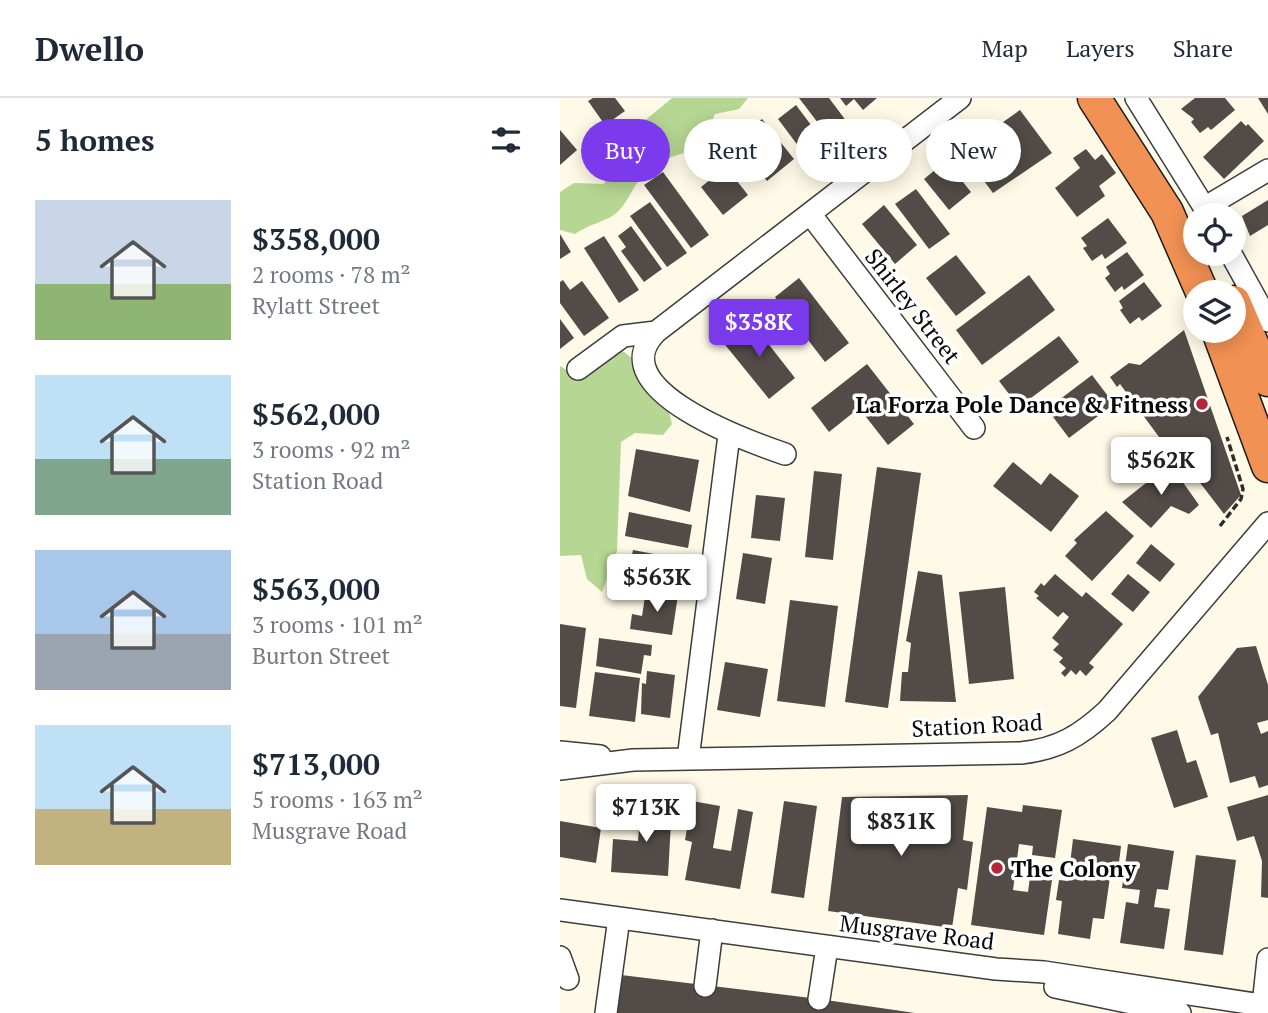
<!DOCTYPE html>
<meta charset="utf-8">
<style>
:root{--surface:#fff;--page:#f2f2f3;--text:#1f2937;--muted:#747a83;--line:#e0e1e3;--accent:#7c3aed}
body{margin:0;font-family:"PT Serif",serif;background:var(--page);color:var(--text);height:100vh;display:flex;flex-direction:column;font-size:26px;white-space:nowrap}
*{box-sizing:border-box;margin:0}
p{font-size:23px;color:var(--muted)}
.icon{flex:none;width:38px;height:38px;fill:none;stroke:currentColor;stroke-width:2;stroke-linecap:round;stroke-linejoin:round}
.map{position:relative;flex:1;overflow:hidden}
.side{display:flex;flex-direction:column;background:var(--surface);width:560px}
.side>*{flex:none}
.top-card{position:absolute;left:21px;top:21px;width:581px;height:63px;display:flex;gap:14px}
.tools{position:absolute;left:623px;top:105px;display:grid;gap:14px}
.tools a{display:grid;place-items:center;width:63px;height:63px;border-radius:50%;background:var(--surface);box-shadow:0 4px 18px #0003;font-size:35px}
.price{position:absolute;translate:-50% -60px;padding:0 16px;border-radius:7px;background:#fff;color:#222;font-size:23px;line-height:46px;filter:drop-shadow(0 2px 4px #0008)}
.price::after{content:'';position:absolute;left:50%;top:42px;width:21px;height:16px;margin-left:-10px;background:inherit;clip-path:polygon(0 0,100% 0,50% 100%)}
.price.selected{background:var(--accent);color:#fff}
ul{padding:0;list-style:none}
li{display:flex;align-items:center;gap:21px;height:175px;padding:0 35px}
li span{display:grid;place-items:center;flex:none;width:196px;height:140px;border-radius:0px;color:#555}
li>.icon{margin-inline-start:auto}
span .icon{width:84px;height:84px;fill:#fffc;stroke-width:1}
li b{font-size:30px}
h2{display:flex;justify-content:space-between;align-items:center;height:84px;padding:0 35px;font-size:30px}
.tag{padding:0 24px;border-radius:32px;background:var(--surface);box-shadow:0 4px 18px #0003;font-size:24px;line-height:63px}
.tag.selected{background:var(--accent);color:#fff}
header{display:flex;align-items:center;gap:42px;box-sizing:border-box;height:98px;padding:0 35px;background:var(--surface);border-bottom:2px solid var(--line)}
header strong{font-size:33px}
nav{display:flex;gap:38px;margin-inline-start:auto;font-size:24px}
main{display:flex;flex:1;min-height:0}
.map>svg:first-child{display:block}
.forest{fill:#b6d793}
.building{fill:#524b47}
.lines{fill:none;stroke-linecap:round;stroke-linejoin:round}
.minor-casing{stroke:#3d3d3d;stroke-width:24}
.highway-casing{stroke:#1b1b1b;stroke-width:35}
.path{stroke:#2c2c2c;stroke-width:3.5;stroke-dasharray:7 3.5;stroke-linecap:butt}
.minor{stroke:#fff;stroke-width:21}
.highway{stroke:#f19153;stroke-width:32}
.poi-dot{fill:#b62636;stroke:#fff;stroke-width:2.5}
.labels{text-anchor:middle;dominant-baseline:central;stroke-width:7;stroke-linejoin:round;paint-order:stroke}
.street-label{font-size:23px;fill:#0a0a0a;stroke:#fff}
.poi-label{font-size:23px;font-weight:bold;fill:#0a0a0a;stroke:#fff;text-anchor:end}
</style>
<header>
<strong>Dwello</strong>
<nav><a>Map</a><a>Layers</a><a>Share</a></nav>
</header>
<main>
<section class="side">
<h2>5 homes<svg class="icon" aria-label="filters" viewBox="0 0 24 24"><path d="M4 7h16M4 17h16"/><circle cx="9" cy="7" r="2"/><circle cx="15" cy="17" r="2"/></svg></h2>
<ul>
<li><span style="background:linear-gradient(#c9d6e8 60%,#8fb573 0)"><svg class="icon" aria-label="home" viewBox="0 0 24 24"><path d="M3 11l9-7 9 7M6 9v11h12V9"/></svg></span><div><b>$358,000</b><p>2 rooms · 78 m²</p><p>Rylatt Street</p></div></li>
<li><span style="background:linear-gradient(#bfe0f5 60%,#7fa58c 0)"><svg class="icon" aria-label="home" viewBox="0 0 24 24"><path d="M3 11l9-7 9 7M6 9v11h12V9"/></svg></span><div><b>$562,000</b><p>3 rooms · 92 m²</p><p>Station Road</p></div></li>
<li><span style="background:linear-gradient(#a9c7e8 60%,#9aa5b1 0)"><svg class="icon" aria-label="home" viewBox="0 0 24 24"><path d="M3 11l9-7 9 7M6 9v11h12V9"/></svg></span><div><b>$563,000</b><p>3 rooms · 101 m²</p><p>Burton Street</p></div></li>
<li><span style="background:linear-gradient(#bfe0f5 60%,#c2b280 0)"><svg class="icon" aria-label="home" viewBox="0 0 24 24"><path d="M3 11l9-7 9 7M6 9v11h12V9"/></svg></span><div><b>$713,000</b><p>5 rooms · 163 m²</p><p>Musgrave Road</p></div></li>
</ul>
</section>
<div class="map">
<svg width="708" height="915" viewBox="0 0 708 915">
<rect width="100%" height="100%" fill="#fff9e7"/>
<path class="forest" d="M112 0H188L179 11 155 16 140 50C119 57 97 61 82 78 71 91 68 106 54 117 45 123 28 127 15 136L0 132V94L14 85 44 86 66 38Z
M63 253 73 261C77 286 87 297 108 310L112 326 103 337 75 335 61 344 57 453 42 494 27 481 21 457 0 458V268L18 278Z"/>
<path class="building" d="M33 0H55L65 13 45 27 28 3Z
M239 0H269L287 24 268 38Z
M280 0H317L303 12 294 1 286 8Z
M635 0H665L675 12 651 32 648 29 640 35 631 24 634 21 621 11Z
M698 0H708V16Z
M236 7 263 43 245 57 218 21Z
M460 12 492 55 433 95 406 59 433 39 429 34Z
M202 21 234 61 207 83 175 43Z
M681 23 686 28 688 26 704 43 664 81 643 59Z
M0 32 17 52 0 67Z
M526 51 535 62 542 56 556 75 539 88 545 98 517 119 495 90 520 70 513 60Z
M386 63 411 94 389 112 364 81Z
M166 69 188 97 163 117 141 89Z
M103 74 149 137 131 150 84 87Z
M356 91 390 136 369 151 335 106Z
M708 102V127L690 138 682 118Z
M90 104 127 155 107 169 70 118Z
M324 107 357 147 335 166 302 126Z
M548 120 567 145 545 161 542 156 532 163 523 150 527 148 521 140Z
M71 128 102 171 84 184 61 153 66 149 58 138Z
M0 136 11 154 0 161Z
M44 138 79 192 59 205 24 150Z
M567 154 584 177 564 192 562 188 555 194 545 180 550 176 546 169Z
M396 157 426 195 396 218 366 180Z
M469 177 495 212 422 267 396 232Z
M239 180 289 245 265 264 215 199Z
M3 182 10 192 22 183 49 220 24 238 0 205V184Z
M584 184 602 208 582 223 579 219 570 226 560 212 563 210 559 203Z
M0 221 14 240 0 251Z
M189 221 235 280 209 301 162 243Z
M624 232 681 397 664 416 631 373 627 377 560 286 557 289 550 279 569 265 580 267Z
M499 238 519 264 459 309 439 283Z
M307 266 354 326 328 347 299 310 269 334 251 310Z
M532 277 554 306 509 340 487 311Z
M76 351 139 362 130 414 68 398Z
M453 364 481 387 490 375 519 398 491 434 433 388Z
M610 366 639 407 629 416 611 408 591 430 562 404Z
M317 369 361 375 328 610 285 604Z
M254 373 282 376 273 462 245 459Z
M196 397 225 400 220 443 191 440Z
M546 413 574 438 532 483 505 458 517 445 514 442Z
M69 414 132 427 128 450 65 438Z
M591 446 615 466 600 484 576 465Z
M73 452 130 463 125 487 68 476Z
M183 455 212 460 205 506 176 501Z
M358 473 382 477 396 604 340 603 342 574H348L351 545 346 543Z
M495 476 522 499 526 494 563 526 529 565 534 569 526 578 520 572 516 577 511 572 505 579 501 575 506 570 499 564 503 560 493 552 499 546 492 540 509 519 503 514 498 519 476 500 479 498 474 494 481 485 484 488Z
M568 476 590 494 573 514 551 496Z
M445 489 454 581 409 586 399 494Z
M86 492 118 497 112 537 70 531 72 516 82 518Z
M230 502 278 508 265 609 217 603Z
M0 526 26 530 16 610 0 608Z
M39 540 92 547 91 558 84 557 81 576 36 568Z
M696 548 708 587V622L697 625 701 636 708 633V687L699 690 695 678 670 685 658 635 651 637 638 599 677 550Z
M165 564 208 571 200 619 157 612Z
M87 573 115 577 110 620 81 616 82 585 86 586Z
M35 574 80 580 75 624 29 618Z
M617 632 627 665 636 662 648 699 614 710 591 640Z
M408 697 403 742 413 744 407 792 398 790 392 830 268 813 282 699Z
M708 697V800L701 799 702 763 694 738 677 743 667 709Z
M132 703 160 708 153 750 171 753 178 711 193 714 180 791 125 782 132 744 125 742Z
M224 703 257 708 244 800 211 795Z
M81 704 112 706 108 778 51 774 53 741 78 743Z
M463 707 502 712 495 760 472 757 473 748 459 746 453 792 468 794 470 779 492 782 484 837 411 827 427 709 462 714Z
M0 723 41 730 36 765 0 759Z
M513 741 561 748 558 773 551 772 544 821 533 820 530 841 498 836 502 803 496 802 499 782 508 783Z
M568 746 614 753 608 792 597 791 594 809 610 811 604 851 560 845 566 804 578 806 580 792 562 790Z
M636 757 676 762 663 857 624 852Z
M61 877 259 901 355 915H56Z"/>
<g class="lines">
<g class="minor-casing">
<path id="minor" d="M576 0 649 117
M644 110 708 72
M251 117 414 330
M671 156 708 223
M18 271 63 238 96 234
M225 356C190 344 39 291 96 234L400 0
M0 654 40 658
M128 661 169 337
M0 671 73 662 461 655C498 651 520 638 547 613L708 425
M0 812 436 871 484 874 708 908
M0 859 8 881
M145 888 152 832
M495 889 620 915
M259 901 267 849
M703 907 708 861
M46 915 59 820"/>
</g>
<g class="highway-casing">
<path id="highway" d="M534 0 607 114 642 194
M674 204 708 282
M658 233 708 368"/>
</g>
<path class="path" d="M660 428 681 401 683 391 667 339"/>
<use href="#minor" class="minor"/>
<use href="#highway" class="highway"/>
</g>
<g class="poi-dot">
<circle cx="642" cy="306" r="7"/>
<circle cx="437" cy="770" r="7"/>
</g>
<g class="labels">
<g class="street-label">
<text transform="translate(353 208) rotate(52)">Shirley Street</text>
<text transform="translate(417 627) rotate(-3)">Station Road</text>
<text transform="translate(357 834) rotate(7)">Musgrave Road</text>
</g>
<g class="poi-label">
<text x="628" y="306">La Forza Pole Dance &amp; Fitness</text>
<text x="451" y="770" text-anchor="start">The Colony</text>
</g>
</g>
</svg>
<div class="tools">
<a><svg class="icon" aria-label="locate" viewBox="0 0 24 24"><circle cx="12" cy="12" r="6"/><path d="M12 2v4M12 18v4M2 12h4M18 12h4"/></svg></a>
<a><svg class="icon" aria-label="layers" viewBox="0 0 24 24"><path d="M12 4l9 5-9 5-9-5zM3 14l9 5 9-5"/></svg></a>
</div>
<b class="price selected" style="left:199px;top:261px">$358K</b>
<b class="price" style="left:601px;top:399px">$562K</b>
<b class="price" style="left:97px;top:516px">$563K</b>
<b class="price" style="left:86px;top:746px">$713K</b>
<b class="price" style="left:341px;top:760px">$831K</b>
<div class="top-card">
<a class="tag selected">Buy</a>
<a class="tag">Rent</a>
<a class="tag">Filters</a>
<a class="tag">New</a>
</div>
</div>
</main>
